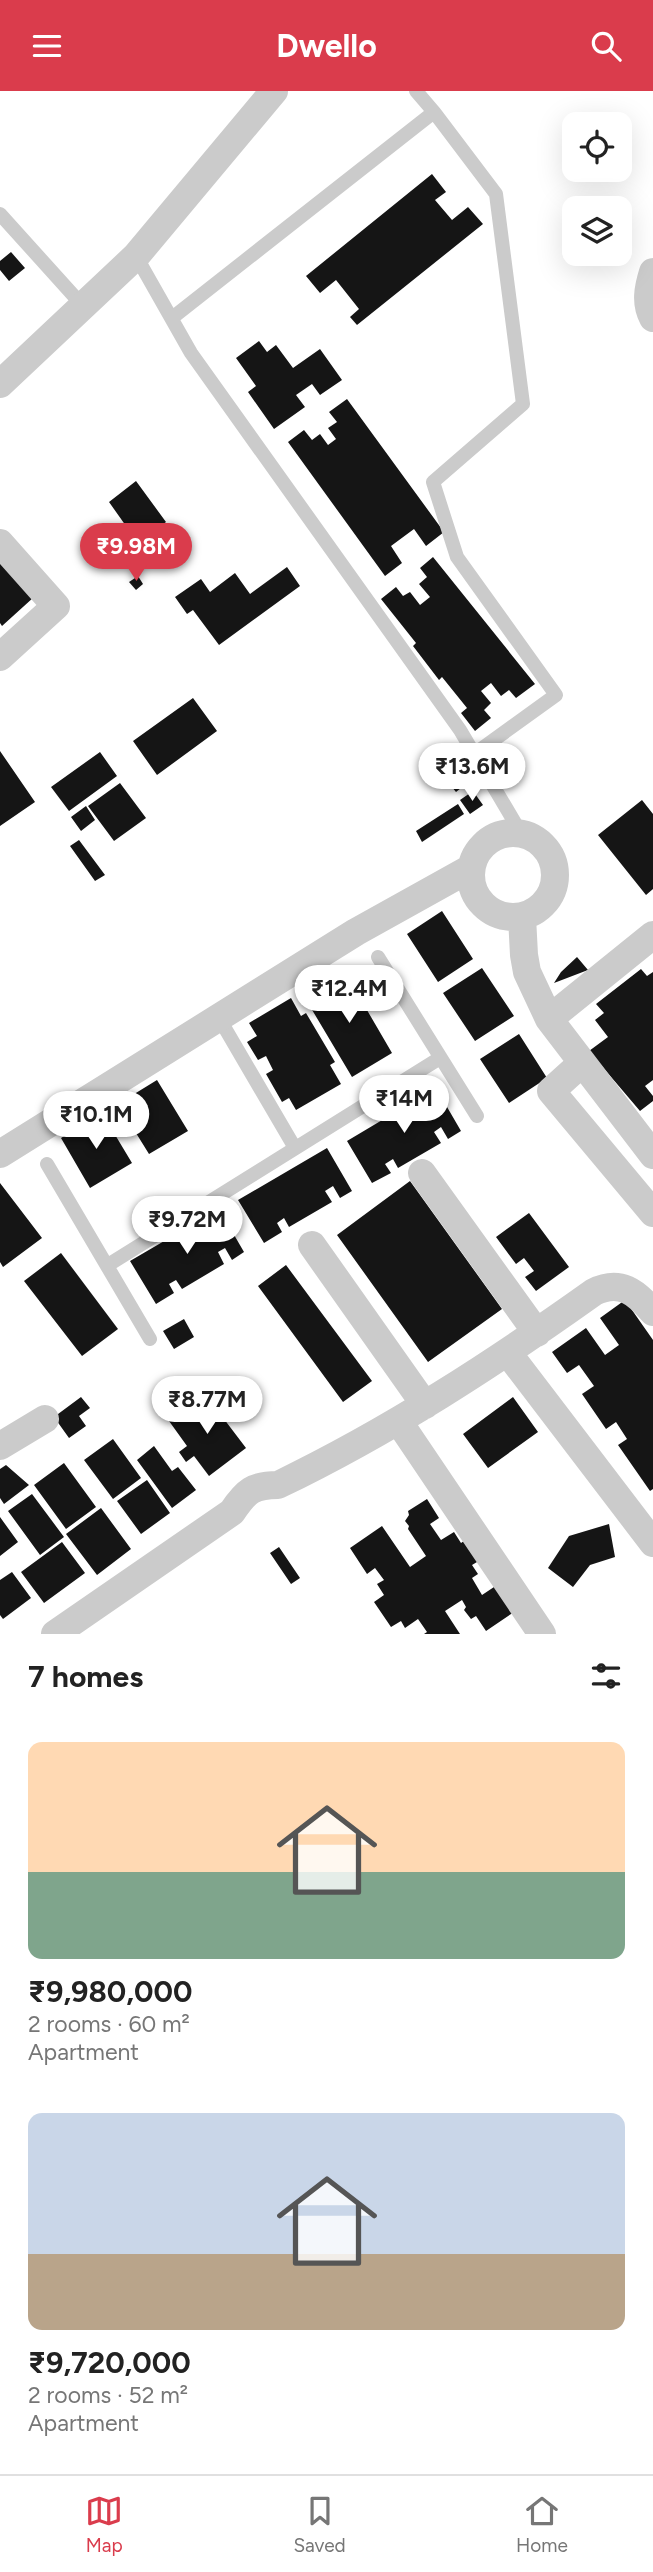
<!DOCTYPE html>
<meta charset="utf-8">
<style>
:root{--surface:#fff;--page:#f2f2f2;--text:#222;--muted:#767676;--line:#e0e0e0;--accent:#da3c4c}
body{margin:0;font-family:Figtree,sans-serif;background:var(--page);color:var(--text);height:100vh;display:flex;flex-direction:column;font-size:26px;white-space:nowrap}
*{box-sizing:border-box;margin:0}
p{font-size:23px;color:var(--muted)}
.icon{flex:none;width:38px;height:38px;fill:none;stroke:currentColor;stroke-width:2;stroke-linecap:round;stroke-linejoin:round}
.map{position:relative;height:1543px;overflow:hidden}
.details{display:flex;flex-direction:column;background:var(--surface);flex:1}
.details>*{flex:none}
.tools{position:absolute;left:562px;top:21px;display:grid;gap:14px}
.tools a{display:grid;place-items:center;width:70px;height:70px;border-radius:14px;background:var(--surface);box-shadow:0 7px 28px #0002;font-size:35px}
.price{position:absolute;translate:-50% -60px;padding:0 16px;border-radius:24px;background:#fff;color:#222;font-size:23px;line-height:46px;filter:drop-shadow(0 2px 4px #0008)}
.price::after{content:'';position:absolute;left:50%;top:42px;width:21px;height:16px;margin-left:-10px;background:inherit;clip-path:polygon(0 0,100% 0,50% 100%)}
.price.on{background:var(--accent);color:#fff}
ul{padding:0;list-style:none}
li{display:grid;align-content:center;gap:14px;height:371px;padding:0 28px}
li span{display:grid;place-items:center;height:217px;border-radius:14px;color:#555}
li>.icon{margin-inline-start:auto}
span .icon{width:126px;height:126px;fill:#fffc;stroke-width:1}
li b{font-size:30px}
h2{display:flex;justify-content:space-between;align-items:center;height:84px;padding:0 28px;font-size:30px}
header{display:flex;justify-content:space-between;align-items:center;height:91px;padding:0 28px;background:var(--accent);color:#fff;font-size:32px;font-weight:700}
.menu{display:flex;justify-content:space-around;align-items:center;height:98px;border-top:2px solid var(--line);background:var(--surface);font-size:19px;color:var(--muted)}
.menu a{display:grid;justify-items:center;gap:4px}
.menu .on{color:var(--accent)}
.map>svg:first-child{display:block}
.building{fill:#151515}
.lines{fill:none;stroke-linecap:round;stroke-linejoin:round}
.service{stroke:#cbcbcb;stroke-width:14}
.minor{stroke:#cbcbcb;stroke-width:28}
</style>
<header><svg class="icon" aria-label="menu" viewBox="0 0 24 24"><path d="M4 6h16M4 12h16M4 18h16"/></svg>Dwello<svg class="icon" aria-label="search" viewBox="0 0 24 24"><circle cx="10" cy="10" r="6"/><path d="M15 15l6 6"/></svg></header>
<div class="map">
<svg width="653" height="1543" viewBox="0 0 653 1543">
<rect width="100%" height="100%" fill="#fff"/>
<path class="building" d="M432 83 446 101 435 109 452 129 468 116 483 133 357 234 350 226 359 218 336 189 320 202 306 185Z
M11 161 25 177 9 190 0 179V170Z
M259 250 267 261 276 254 293 277 320 258 342 289 320 304 312 293 296 304 305 316 274 338 248 301 256 295 236 267Z
M347 308 444 441 426 455 414 438 391 455 402 472 385 485 288 351 304 339 312 349 320 343 328 354 336 348 328 337 337 331 329 321Z
M136 390 166 431 138 452 109 411Z
M433 466 535 593 516 607 509 599 501 605 491 592 481 600 491 612 484 619 491 627 475 640 461 622 467 617 442 586 439 589 413 555 416 552 381 508 396 496 403 505 410 501 420 514 430 506 419 493 427 486 420 477Z
M0 467 34 506 2 535 0 532Z
M287 476 300 495 219 554 193 519 187 523 175 506 201 488 210 501 235 482 250 503Z
M138 485 143 493 136 499 129 491Z
M193 607 217 640 157 684 133 650Z
M0 660 35 711 0 735Z
M100 661 117 685 69 720 51 696Z
M457 682 466 693 456 701 447 690Z
M120 692 146 727 114 750 88 715Z
M473 700 483 714 470 723 460 709Z
M642 709 653 723V798L646 804 598 744Z
M458 713 464 723 422 751 416 740Z
M86 715 95 729 81 740 71 726Z
M79 749 105 784 95 790 70 755Z
M442 820 473 868 438 891 407 843Z
M577 866 588 879 554 892 561 881Z
M482 877 514 925 475 950 443 902Z
M641 878 647 885 653 881V989L645 995 653 1005V1010L640 1020 589 960 608 946 595 929 604 922 596 913Z
M346 883 392 962 352 986 305 907Z
M291 907 301 925 306 922 335 971 330 974 341 993 296 1019 289 1007 282 1011 266 983 273 979 266 965 258 969 247 951 257 945 249 932Z
M519 943 547 987 509 1012 480 968Z
M157 989 188 1040 149 1063 118 1013Z
M436 997 461 1040 448 1048 441 1036 434 1041 441 1052 398 1077 393 1068 385 1073 391 1082 372 1092 347 1050Z
M102 1022 132 1072 90 1097 61 1047Z
M327 1057 352 1100 340 1107 333 1095 325 1100 332 1111 289 1136 284 1127 277 1132 282 1141 264 1152 238 1109Z
M410 1090 502 1218 428 1271 337 1144Z
M0 1092 42 1147 3 1176 0 1171Z
M219 1118 244 1161 232 1169 225 1157 218 1161 224 1173 182 1198 176 1189 169 1193 174 1202 156 1213 130 1170Z
M529 1122 569 1176 536 1200 525 1186 534 1180 524 1167 516 1173 496 1146Z
M61 1162 118 1238 82 1265 24 1190Z
M286 1174 372 1290 343 1311 258 1195Z
M625 1209 653 1249V1398L650 1400 618 1354 627 1348 616 1331 606 1338 582 1303 594 1295 579 1274 567 1282 552 1261 586 1237 605 1264 619 1254 600 1227Z
M184 1228 194 1246 174 1258 163 1240Z
M205 1303 246 1357 209 1385 194 1365 186 1371 179 1361 187 1355 169 1330Z
M81 1306 90 1317 79 1325 86 1335 69 1347 54 1326Z
M513 1306 538 1341 488 1377 463 1343Z
M113 1348 141 1387 113 1408 84 1369Z
M154 1355 172 1380 178 1376 196 1399 172 1417 137 1369Z
M64 1372 96 1416 66 1438 34 1394Z
M6 1374 29 1394 4 1413 0 1407V1378Z
M147 1389 170 1422 141 1443 117 1410Z
M32 1403 64 1446 40 1464 8 1420Z
M427 1408 439 1427 430 1433 441 1449 454 1441 461 1452 468 1447 482 1468 472 1474 478 1483 472 1487 482 1504 497 1494 514 1521 486 1540 476 1525 471 1528 464 1519 466 1516 462 1509 445 1520 460 1543H424L427 1541 418 1528 405 1537 401 1530 391 1536 374 1511 384 1504 377 1493 384 1489 375 1477 367 1483 350 1457 382 1435 410 1476 426 1465 408 1438 409 1435 405 1430 409 1424 408 1420Z
M101 1417 131 1458 97 1484 66 1443Z
M0 1426 18 1451 0 1465Z
M609 1433 615 1466 590 1474 573 1496 548 1477 569 1445Z
M62 1451 85 1482 44 1512 21 1481Z
M279 1456 300 1487 291 1493 270 1462Z
M12 1481 31 1507 3 1528 0 1524V1489Z"/>
<g class="lines">
<path class="service" d="M416 0 434 21
M0 123 83 215
M136 165 191 262 460 639 521 742
M172 227 434 21 496 103 523 313 433 391 457 466 556 604 473 664
M378 866 477 1025
M219 927 295 1057
M47 1073 150 1248
M108 1174 440 967"/>
<path class="minor" d="M653 181C648 197 645 212 653 227
M0 293 136 165 274 0
M0 452 56 515 0 566
M471 784a42 42 0 1 1 84 0a42 42 0 1 1-84 0Z
M522 826 524 864 527 881 549 928 653 1064
M549 928 653 844
M582 972 551 1000 653 1122
M0 1063 356 841 471 777
M422 1082 537 1242
M312 1154 425 1314
M508 1262 653 1452
M399 1331 542 1543
M0 1355 45 1328
M55 1543 232 1421C246 1400 253 1394 278 1394 390 1340 493 1273 594 1201 620 1188 636 1201 653 1221"/>
</g>
</svg>
<div class="tools">
<a><svg class="icon" aria-label="locate" viewBox="0 0 24 24"><circle cx="12" cy="12" r="6"/><path d="M12 2v4M12 18v4M2 12h4M18 12h4"/></svg></a>
<a><svg class="icon" aria-label="layers" viewBox="0 0 24 24"><path d="M12 4l9 5-9 5-9-5zM3 14l9 5 9-5"/></svg></a>
</div>
<b class="price on" style="left:136px;top:492px">₹9.98M</b>
<b class="price" style="left:472px;top:712px">₹13.6M</b>
<b class="price" style="left:349px;top:934px">₹12.4M</b>
<b class="price" style="left:404px;top:1044px">₹14M</b>
<b class="price" style="left:96px;top:1060px">₹10.1M</b>
<b class="price" style="left:187px;top:1165px">₹9.72M</b>
<b class="price" style="left:207px;top:1345px">₹8.77M</b>
</div>
<section class="details">
<h2>7 homes<svg class="icon" aria-label="filters" viewBox="0 0 24 24"><path d="M4 7h16M4 17h16"/><circle cx="9" cy="7" r="2"/><circle cx="15" cy="17" r="2"/></svg></h2>
<ul>
<li><span style="background:linear-gradient(#ffd9b3 60%,#7fa58c 0)"><svg class="icon" aria-label="home" viewBox="0 0 24 24"><path d="M3 11l9-7 9 7M6 9v11h12V9"/></svg></span><div><b>₹9,980,000</b><p>2 rooms · 60 m²</p><p>Apartment</p></div></li>
<li><span style="background:linear-gradient(#c9d6e8 65%,#b9a48a 0)"><svg class="icon" aria-label="home" viewBox="0 0 24 24"><path d="M3 11l9-7 9 7M6 9v11h12V9"/></svg></span><div><b>₹9,720,000</b><p>2 rooms · 52 m²</p><p>Apartment</p></div></li>
</ul>
</section>
<nav class="menu">
<a class="on"><svg class="icon" aria-label="map" viewBox="0 0 24 24"><path d="M3 6l6-2 6 2 6-2v14l-6 2-6-2-6 2zM9 4v14M15 6v14"/></svg>Map</a>
<a><svg class="icon" aria-label="saved" viewBox="0 0 24 24"><path d="M7 4h10v16l-5-4-5 4z"/></svg>Saved</a>
<a><svg class="icon" aria-label="home" viewBox="0 0 24 24"><path d="M3 11l9-7 9 7M6 9v11h12V9"/></svg>Home</a>
</nav>
